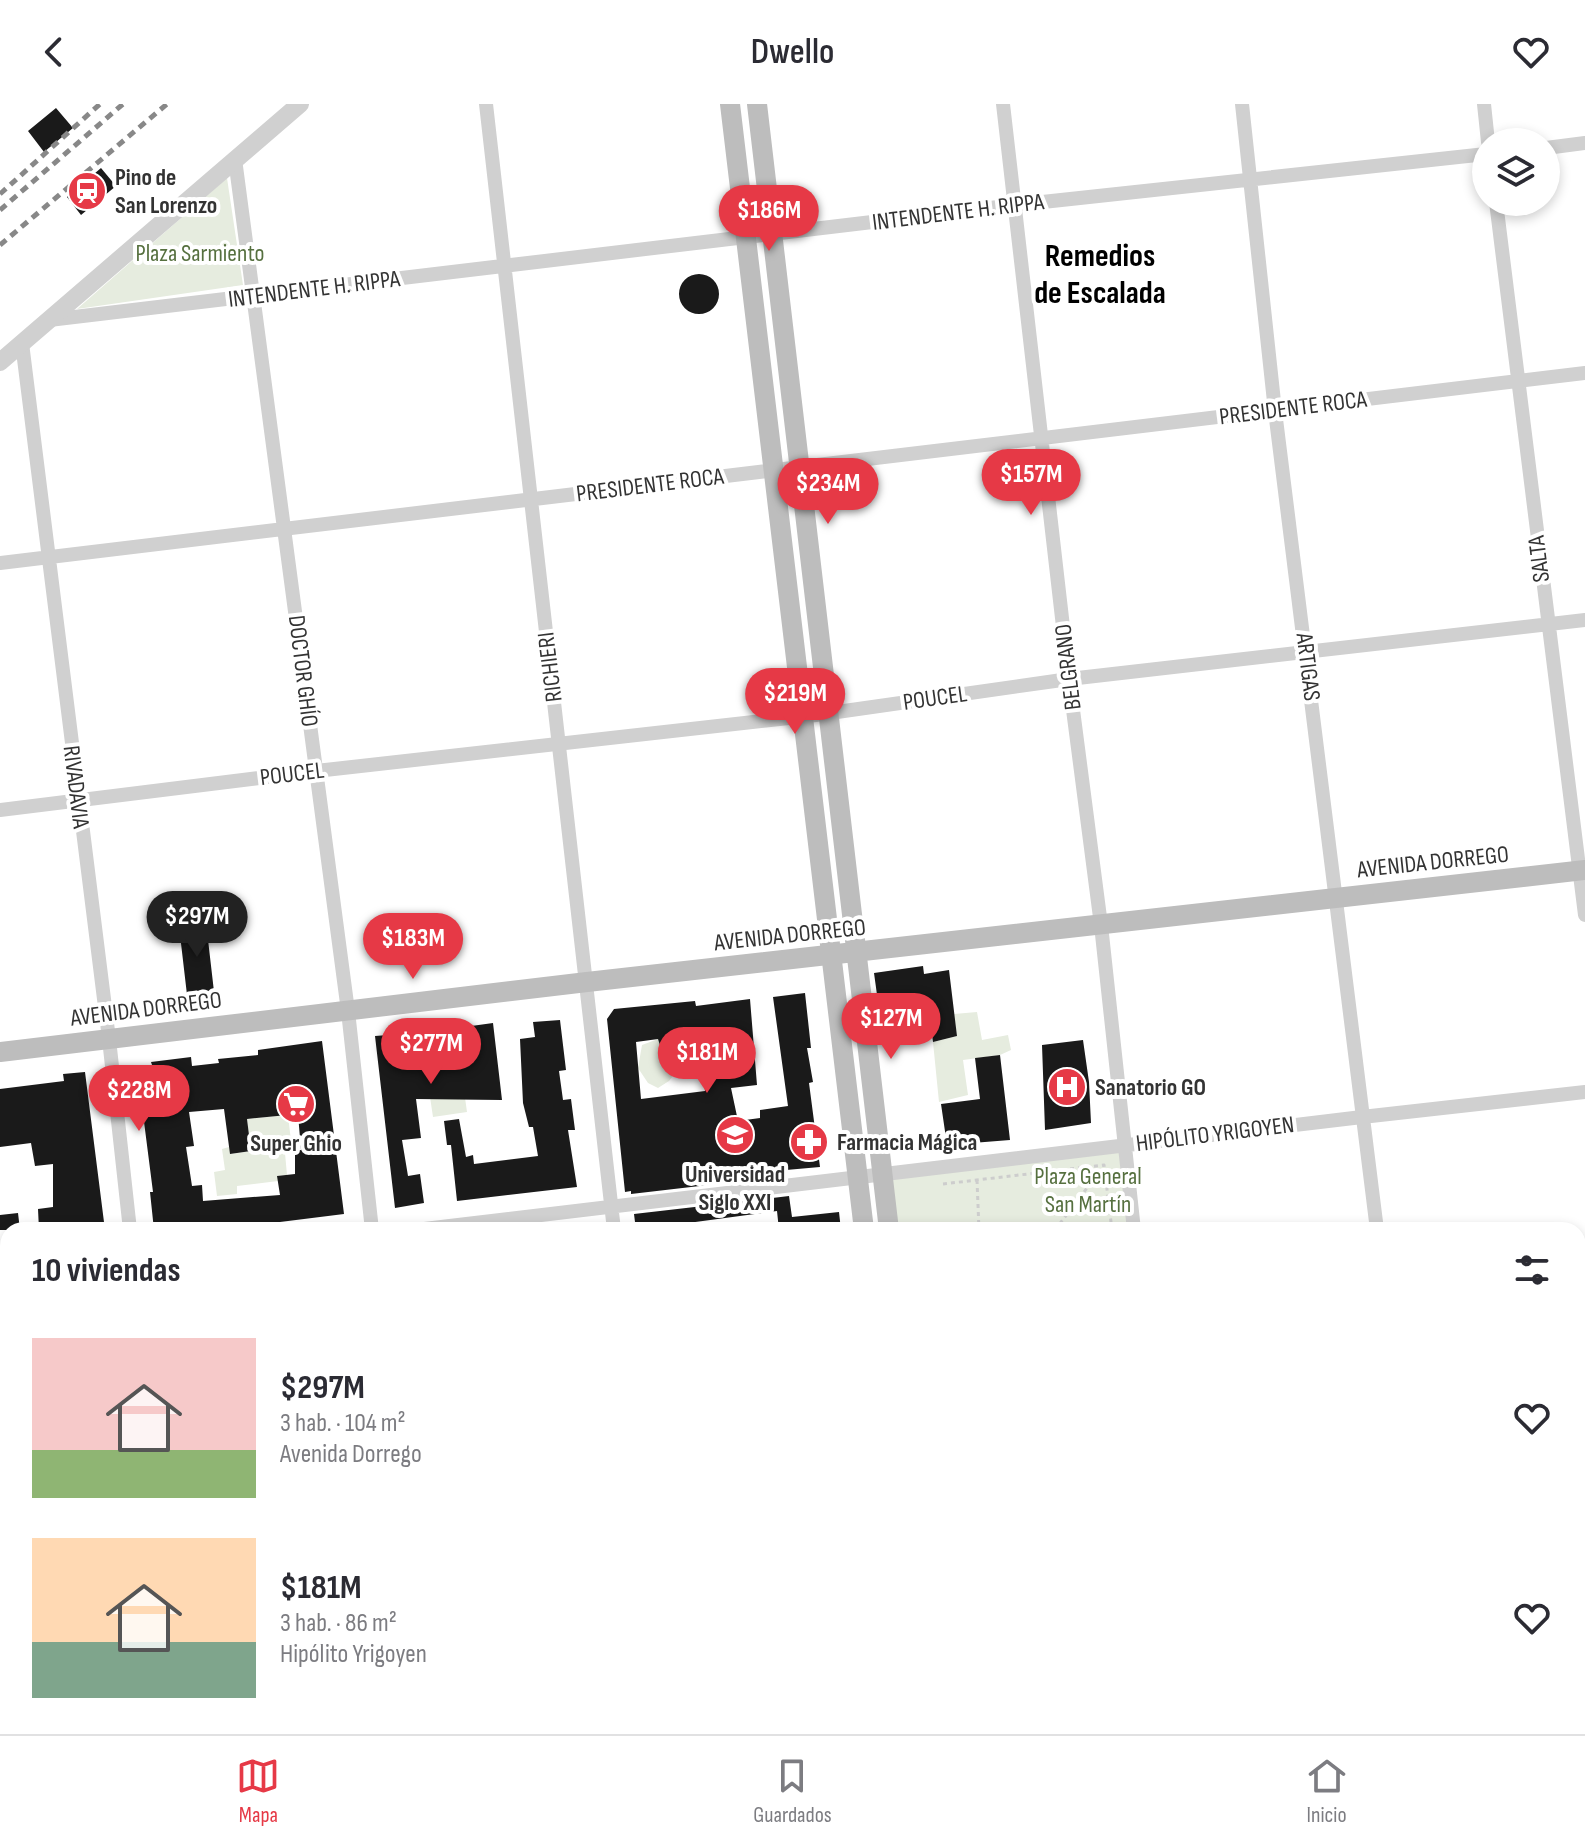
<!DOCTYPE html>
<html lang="es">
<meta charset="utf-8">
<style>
:root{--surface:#fff;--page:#f2f2f3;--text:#2b2b33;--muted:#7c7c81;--line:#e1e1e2;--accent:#e63946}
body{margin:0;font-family:"Sofia Sans Condensed",sans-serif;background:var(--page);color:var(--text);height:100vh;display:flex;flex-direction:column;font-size:30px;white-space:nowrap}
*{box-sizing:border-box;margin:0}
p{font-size:26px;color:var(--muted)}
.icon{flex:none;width:44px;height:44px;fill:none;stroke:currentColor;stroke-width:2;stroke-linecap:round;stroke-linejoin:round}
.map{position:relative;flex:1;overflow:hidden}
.panel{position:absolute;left:0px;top:1118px;width:1586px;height:512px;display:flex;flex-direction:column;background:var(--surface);border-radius:24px 24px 0 0;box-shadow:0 4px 12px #0003}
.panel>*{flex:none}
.fabs{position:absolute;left:1472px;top:24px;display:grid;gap:16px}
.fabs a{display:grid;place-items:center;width:88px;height:88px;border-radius:50%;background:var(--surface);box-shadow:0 4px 12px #0003;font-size:40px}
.price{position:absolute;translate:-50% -68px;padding:0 18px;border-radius:28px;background:var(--accent);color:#fff;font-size:26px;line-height:52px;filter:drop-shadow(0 2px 4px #0008)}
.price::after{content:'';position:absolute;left:50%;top:48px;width:24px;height:18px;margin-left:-12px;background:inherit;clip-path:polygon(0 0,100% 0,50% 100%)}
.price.on{background:#222;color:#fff}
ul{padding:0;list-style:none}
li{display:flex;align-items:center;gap:24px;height:200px;padding:0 32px}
li span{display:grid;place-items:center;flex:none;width:224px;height:160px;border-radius:0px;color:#555}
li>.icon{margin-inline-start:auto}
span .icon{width:96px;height:96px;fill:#fffc;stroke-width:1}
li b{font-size:34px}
h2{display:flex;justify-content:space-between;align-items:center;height:96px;padding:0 32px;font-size:34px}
header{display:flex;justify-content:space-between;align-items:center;height:104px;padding:0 32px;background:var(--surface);font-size:36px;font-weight:600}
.menu{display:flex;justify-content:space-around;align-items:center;height:112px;border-top:2px solid var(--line);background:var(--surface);font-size:22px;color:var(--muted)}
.menu a{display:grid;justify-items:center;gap:4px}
.menu .on{color:var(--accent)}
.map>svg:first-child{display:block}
.green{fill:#e6ecdf}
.building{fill:#1a1a1a;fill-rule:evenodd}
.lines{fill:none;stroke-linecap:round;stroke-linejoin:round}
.path{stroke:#cdcdcd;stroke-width:3;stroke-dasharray:4 4;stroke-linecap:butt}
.minor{stroke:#d0d0d0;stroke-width:14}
.tertiary{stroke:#d0d0d0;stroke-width:18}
.secondary{stroke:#bdbdbd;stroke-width:20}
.primary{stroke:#ababab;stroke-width:22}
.rail{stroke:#888;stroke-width:5;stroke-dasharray:8 6;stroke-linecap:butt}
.labels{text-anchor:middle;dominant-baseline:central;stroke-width:8;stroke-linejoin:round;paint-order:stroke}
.poi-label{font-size:24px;font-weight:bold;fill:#333;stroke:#fff;text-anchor:start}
.street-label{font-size:24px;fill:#333;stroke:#fff}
.park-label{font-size:24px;fill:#56703f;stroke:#fff}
.district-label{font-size:32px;font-weight:bold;fill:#000;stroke:#fff}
</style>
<header><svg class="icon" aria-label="back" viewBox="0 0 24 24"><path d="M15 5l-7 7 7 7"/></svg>Dwello<svg class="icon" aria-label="heart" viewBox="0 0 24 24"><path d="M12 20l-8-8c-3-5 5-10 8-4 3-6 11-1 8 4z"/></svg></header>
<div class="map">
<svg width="1585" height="1630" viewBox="0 0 1585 1630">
<rect width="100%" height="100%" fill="#fff"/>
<path class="green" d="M227 74 243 181 77 205Z
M977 908 982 936 1008 931 1011 946 1000 951 963 956 968 991 939 998 933 938 957 932 954 910Z
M658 935 663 950 677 949 679 964 669 977 658 984 648 979 638 964 642 941Z
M461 965 467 1008 433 1013 430 993Z
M288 1011 291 1037 284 1038 287 1071 278 1072V1077L237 1082V1090L217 1092 214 1068 225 1066 222 1045 229 1043 231 1050 251 1047 247 1015Z
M1126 1041 1134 1126H889L882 1070Z"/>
<path class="building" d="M56 4 73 24 44 48 28 27Z
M101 64 116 82 81 111 67 93Z
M679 190a20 20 0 1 1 40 0a20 20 0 1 1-40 0Z
M204 801 216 905 189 908 177 805Z
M923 862 924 870 949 866 957 932 933 938 931 922 882 927 874 869Z
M805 889 811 944H807L813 978 809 979 820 1063 786 1066V1072L631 1090V1087L625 1088 607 915 614 905 695 897 696 902 750 895 757 981 731 984 738 1017 760 1014V1006L788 1002 773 893ZM658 935 663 951 701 946 705 987 641 995 636 938Z
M560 916 566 966 559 967 563 996 571 995 575 1026H568L577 1083 457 1097 451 1041H447L444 1017 459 1015 466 1053 473 1051 474 1060 538 1052 533 1023H529L523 999 520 935 535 933 533 918Z
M493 919 502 996 416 995 421 1034 402 1036 408 1072 420 1070 424 1099 395 1104 375 932 428 928Z
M1083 936 1089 978 1091 1019 1045 1026 1042 941Z
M322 937 344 1110 215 1126H154L150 1088H153L137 963 152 961 151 958 191 953 192 962 219 959 218 955 258 951V946ZM224 1005 230 1050 251 1047 247 1015 298 1010 301 1046 295 1047V1070L277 1072 280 1091 203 1097 202 1081 192 1082 186 1043 194 1042 189 1008Z
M1000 951 1010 1036 947 1041 941 1000 980 995 975 954Z
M85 968 105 1126H39L38 1105 53 1103V1060L35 1062 31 1039 0 1043V985L64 977 63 970Z
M789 1092 792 1113 839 1108 841 1126H824V1124L779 1126 777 1107 636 1126 634 1110Z
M18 1109 20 1126H0V1111Z"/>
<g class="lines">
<path class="path" d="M977 1076 979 1126
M943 1080 1104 1061 1112 1126
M1055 1126 1103 1063"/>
<path class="minor" d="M486 0 614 1126
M1003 0 1069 575 1101 821 1134 1126
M1242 0 1275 307 1377 1126
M1484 0 1488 38
M1546 44 1585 39
M235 55 348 907 372 1126
M1496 98 1585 811
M49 216 1015 101 1486 50
M22 239 109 935 130 1126
M0 459 1585 269
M0 706 316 667 816 611 1069 575 1585 516
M416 1126 1362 1013 1585 988
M0 1175H8
M1578 1221 1585 1220
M0 1411 8 1410
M432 1622 433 1630
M665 1622 666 1630
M1190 1622 1192 1630"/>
<path class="tertiary" d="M0 258 300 0"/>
<path class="secondary" d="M730 0 864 1126
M757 0 889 1126
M0 948 587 878 1585 766
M922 1622 923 1630
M948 1622 949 1630"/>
<path class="primary" d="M1578 1458 1585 1457
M1578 1479 1585 1478
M124 1630 192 1622
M284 1630 352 1622"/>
<path class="rail" d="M0 90 100 0
M0 106 123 0
M0 141 167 0"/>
</g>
<defs>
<g id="station-disc" transform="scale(2)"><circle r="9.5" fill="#e63946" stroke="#fff"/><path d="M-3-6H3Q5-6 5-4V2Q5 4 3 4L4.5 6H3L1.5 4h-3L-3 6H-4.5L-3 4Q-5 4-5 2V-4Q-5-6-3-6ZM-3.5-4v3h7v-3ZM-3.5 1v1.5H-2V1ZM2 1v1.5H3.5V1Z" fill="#fff"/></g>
<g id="hospital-disc" transform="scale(2)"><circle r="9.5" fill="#e63946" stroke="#fff"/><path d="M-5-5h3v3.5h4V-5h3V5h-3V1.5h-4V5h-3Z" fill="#fff"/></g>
<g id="supermarket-disc" transform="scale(2)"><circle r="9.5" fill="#e63946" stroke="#fff"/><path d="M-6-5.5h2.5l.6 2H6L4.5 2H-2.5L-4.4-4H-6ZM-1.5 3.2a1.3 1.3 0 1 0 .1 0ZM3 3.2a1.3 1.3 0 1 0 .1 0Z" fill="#fff"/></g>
<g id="university-disc" transform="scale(2)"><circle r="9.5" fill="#e63946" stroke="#fff"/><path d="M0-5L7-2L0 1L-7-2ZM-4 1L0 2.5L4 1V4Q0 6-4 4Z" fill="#fff"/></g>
<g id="pharmacy-disc" transform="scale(2)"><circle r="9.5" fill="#e63946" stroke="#fff"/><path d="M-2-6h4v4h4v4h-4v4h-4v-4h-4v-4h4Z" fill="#fff"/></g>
</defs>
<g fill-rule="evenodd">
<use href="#station-disc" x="87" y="87"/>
<use href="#hospital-disc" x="1067" y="983"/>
<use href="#supermarket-disc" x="296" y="1000"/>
<use href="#university-disc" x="735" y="1031"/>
<use href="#pharmacy-disc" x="809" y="1038"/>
</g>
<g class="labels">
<g class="poi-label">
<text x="115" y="73">Pino de<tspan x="115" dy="28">San Lorenzo</tspan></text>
<text x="1095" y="983">Sanatorio GO</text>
<text x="837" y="1038">Farmacia Mágica</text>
<text x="296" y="1039" text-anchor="middle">Super Ghio</text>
<text x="735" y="1070" text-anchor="middle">Universidad<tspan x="735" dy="28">Siglo XXI</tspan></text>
</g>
<g class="street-label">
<text transform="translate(958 108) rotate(-7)">INTENDENTE H. RIPPA</text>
<text transform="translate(314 185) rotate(-7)">INTENDENTE H. RIPPA</text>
<text transform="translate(1293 304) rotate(-7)">PRESIDENTE ROCA</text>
<text transform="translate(650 381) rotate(-7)">PRESIDENTE ROCA</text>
<text transform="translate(1539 455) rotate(-97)">SALTA</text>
<text transform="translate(550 563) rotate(-97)">RICHIERI</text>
<text transform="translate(1068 563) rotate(-97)">BELGRANO</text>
<text transform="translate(1308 563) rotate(83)">ARTIGAS</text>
<text transform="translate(303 567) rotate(83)">DOCTOR GHÍO</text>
<text transform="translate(935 594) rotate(-8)">POUCEL</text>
<text transform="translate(292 670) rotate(-7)">POUCEL</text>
<text transform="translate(76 683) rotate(83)">RIVADAVIA</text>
<text transform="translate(1433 758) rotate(-6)">AVENIDA DORREGO</text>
<text transform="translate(790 831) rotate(-6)">AVENIDA DORREGO</text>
<text transform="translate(146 905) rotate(-7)">AVENIDA DORREGO</text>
<text transform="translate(1215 1030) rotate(-7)">HIPÓLITO YRIGOYEN</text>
</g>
<g class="park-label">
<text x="200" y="149">Plaza Sarmiento</text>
<text x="1088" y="1072">Plaza General<tspan x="1088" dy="28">San Martín</tspan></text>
</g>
<g class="district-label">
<text x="1100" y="152">Remedios<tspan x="1100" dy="37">de Escalada</tspan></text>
</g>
</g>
</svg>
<div class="fabs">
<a><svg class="icon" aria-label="layers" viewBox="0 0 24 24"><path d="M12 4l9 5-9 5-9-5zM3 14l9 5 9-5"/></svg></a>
</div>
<b class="price" style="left:769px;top:149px">$186M</b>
<b class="price" style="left:1031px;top:413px">$157M</b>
<b class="price" style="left:828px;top:422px">$234M</b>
<b class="price" style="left:795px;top:632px">$219M</b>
<b class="price on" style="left:197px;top:855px">$297M</b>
<b class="price" style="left:413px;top:877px">$183M</b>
<b class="price" style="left:891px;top:957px">$127M</b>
<b class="price" style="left:431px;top:982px">$277M</b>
<b class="price" style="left:707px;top:991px">$181M</b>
<b class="price" style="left:139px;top:1029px">$228M</b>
<section class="panel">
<h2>10 viviendas<svg class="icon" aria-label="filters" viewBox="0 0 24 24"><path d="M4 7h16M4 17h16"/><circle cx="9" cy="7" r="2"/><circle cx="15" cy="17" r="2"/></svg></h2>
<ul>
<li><span style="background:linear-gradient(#f6c9c9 70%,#8fb573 0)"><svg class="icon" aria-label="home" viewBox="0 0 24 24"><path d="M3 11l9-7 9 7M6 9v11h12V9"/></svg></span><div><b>$297M</b><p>3 hab. · 104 m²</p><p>Avenida Dorrego</p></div><svg class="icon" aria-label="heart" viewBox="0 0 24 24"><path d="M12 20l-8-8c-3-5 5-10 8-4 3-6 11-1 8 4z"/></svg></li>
<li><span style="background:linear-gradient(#ffd9b3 65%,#7fa58c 0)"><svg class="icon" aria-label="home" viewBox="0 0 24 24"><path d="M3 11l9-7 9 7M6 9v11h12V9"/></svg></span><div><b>$181M</b><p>3 hab. · 86 m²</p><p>Hipólito Yrigoyen</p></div><svg class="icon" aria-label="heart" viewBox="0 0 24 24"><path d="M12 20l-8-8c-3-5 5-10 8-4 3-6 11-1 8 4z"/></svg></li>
</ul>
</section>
</div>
<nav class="menu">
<a class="on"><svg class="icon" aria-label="map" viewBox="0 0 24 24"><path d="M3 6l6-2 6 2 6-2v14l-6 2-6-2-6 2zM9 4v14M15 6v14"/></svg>Mapa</a>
<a><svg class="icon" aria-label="saved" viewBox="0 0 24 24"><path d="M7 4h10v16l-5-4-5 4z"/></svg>Guardados</a>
<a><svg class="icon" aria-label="home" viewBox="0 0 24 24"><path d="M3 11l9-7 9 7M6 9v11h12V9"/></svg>Inicio</a>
</nav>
